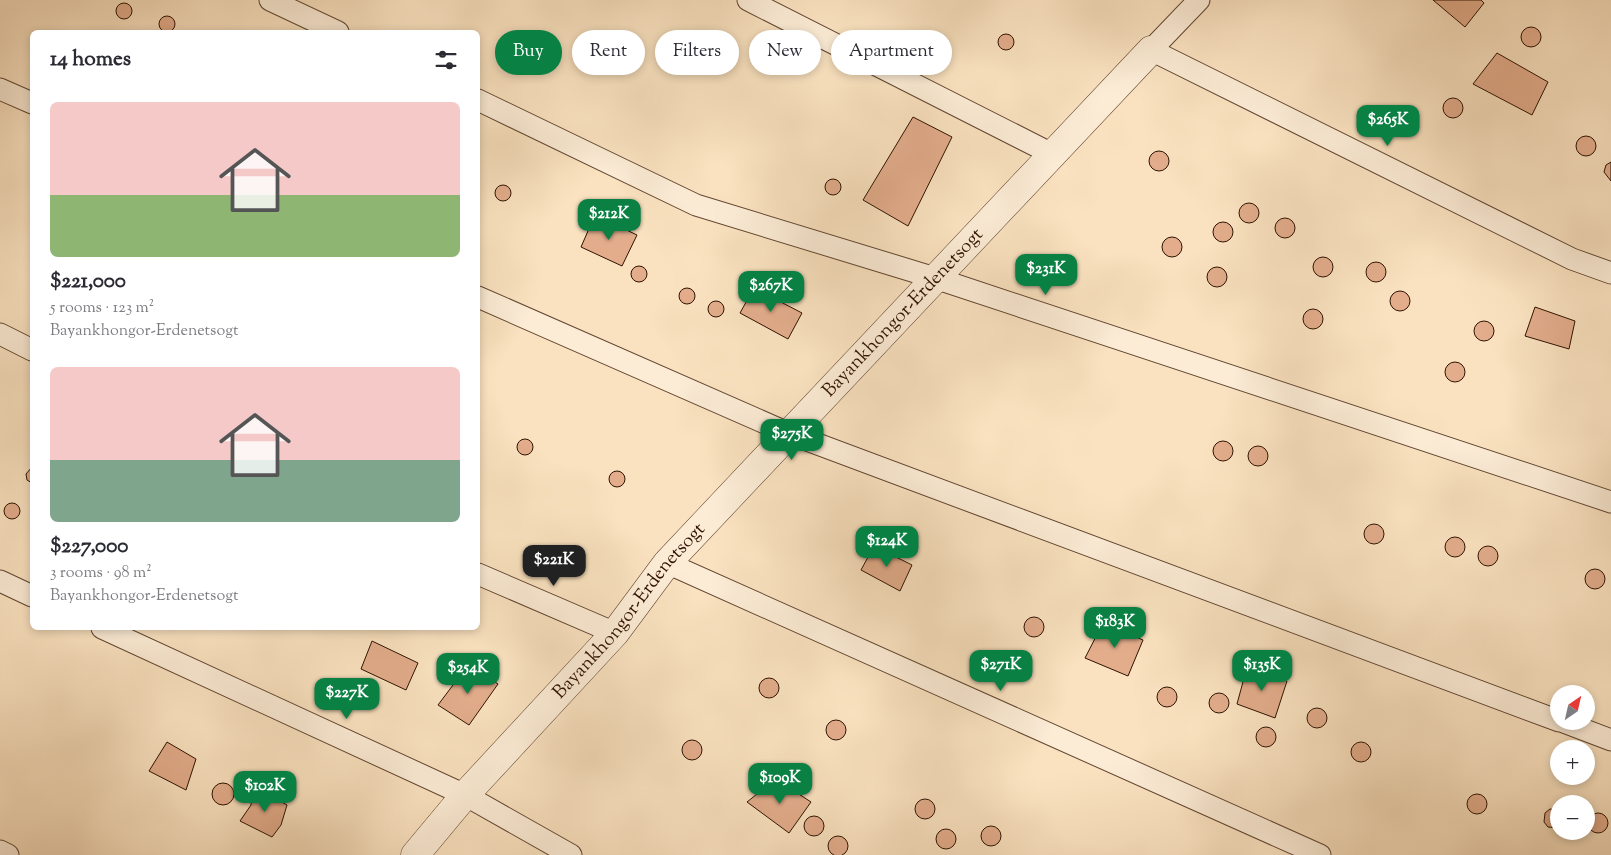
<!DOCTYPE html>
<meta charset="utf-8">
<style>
:root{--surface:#fff;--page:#f7f7f7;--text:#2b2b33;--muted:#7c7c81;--accent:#0b8043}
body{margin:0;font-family:"Sorts Mill Goudy",serif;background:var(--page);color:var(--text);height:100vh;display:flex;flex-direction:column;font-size:19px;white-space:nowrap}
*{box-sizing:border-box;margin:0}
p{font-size:16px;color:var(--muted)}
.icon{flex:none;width:28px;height:28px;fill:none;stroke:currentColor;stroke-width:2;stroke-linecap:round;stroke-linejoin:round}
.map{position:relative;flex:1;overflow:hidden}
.sheet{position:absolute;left:30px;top:30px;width:450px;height:600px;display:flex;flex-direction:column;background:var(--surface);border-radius:8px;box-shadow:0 2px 8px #0003}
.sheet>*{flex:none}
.banner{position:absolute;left:495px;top:30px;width:475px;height:45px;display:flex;gap:10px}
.needle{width:32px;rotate:34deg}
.controls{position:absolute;left:1550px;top:685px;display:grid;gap:10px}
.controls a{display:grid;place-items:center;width:45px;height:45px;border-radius:50%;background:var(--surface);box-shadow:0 2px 8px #0003;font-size:25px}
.price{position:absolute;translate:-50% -42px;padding:0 11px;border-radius:10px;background:var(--accent);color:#fff;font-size:16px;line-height:32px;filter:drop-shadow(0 1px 2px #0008)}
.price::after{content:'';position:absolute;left:50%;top:30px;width:15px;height:11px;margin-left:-8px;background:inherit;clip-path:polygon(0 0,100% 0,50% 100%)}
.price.active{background:#222;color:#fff}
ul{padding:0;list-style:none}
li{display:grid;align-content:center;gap:10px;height:265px;padding:0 20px}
li span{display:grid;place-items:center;height:155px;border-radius:8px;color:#555}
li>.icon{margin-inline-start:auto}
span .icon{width:90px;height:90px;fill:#fffc;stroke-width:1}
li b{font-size:21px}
h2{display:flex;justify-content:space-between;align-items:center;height:60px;padding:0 20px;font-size:21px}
.pill{padding:0 18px;border-radius:22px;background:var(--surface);box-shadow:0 2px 8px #0003;font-size:18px;line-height:45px}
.pill.active{background:var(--accent);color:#fff}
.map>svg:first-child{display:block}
.building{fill:#e3ad8c;stroke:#2f1200}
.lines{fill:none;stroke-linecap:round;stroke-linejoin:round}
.minor-casing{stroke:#624630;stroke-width:23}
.tertiary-casing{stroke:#624630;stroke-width:29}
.minor{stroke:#fcecd6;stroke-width:21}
.tertiary{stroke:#fcecd6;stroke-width:28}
.labels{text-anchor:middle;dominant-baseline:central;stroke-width:4;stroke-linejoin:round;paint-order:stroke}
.street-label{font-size:19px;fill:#2f1200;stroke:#fcecd6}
</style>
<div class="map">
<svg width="1611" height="855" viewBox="0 0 1611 855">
<rect width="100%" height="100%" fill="#fae2c0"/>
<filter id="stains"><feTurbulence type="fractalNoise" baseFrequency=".004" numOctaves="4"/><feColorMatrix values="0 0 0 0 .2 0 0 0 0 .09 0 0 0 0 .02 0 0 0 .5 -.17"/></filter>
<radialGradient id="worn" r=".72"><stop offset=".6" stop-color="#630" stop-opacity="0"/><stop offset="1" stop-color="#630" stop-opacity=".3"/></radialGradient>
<path class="building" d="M1433 0H1481L1484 3 1465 27Z
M116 11a8 8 0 1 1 16 0a8 8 0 1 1-16 0Z
M159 24a8 8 0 1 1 16 0a8 8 0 1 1-16 0Z
M1521 37a10 10 0 1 1 20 0a10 10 0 1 1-20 0Z
M998 42a8 8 0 1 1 16 0a8 8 0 1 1-16 0Z
M1497 53 1548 82 1532 115 1473 84Z
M1443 108a10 10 0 1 1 20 0a10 10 0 1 1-20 0Z
M913 117 952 137 908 226 863 200Z
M1576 146a10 10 0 1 1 20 0a10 10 0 1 1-20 0Z
M1149 161a10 10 0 1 1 20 0a10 10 0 1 1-20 0Z
M1611 162V181L1604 172 1606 165Z
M825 187a8 8 0 1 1 16 0a8 8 0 1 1-16 0Z
M495 193a8 8 0 1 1 16 0a8 8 0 1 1-16 0Z
M1239 213a10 10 0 1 1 20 0a10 10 0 1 1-20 0Z
M595 215 637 235 622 266 581 247Z
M1275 228a10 10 0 1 1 20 0a10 10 0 1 1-20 0Z
M1213 232a10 10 0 1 1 20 0a10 10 0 1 1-20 0Z
M1162 247a10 10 0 1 1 20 0a10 10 0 1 1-20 0Z
M1313 267a10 10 0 1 1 20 0a10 10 0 1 1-20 0Z
M1366 272a10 10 0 1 1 20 0a10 10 0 1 1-20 0Z
M631 274a8 8 0 1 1 16 0a8 8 0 1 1-16 0Z
M1207 277a10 10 0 1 1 20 0a10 10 0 1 1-20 0Z
M679 296a8 8 0 1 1 16 0a8 8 0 1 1-16 0Z
M754 288 802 313 788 339 740 313Z
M1390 301a10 10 0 1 1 20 0a10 10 0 1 1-20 0Z
M708 309a8 8 0 1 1 16 0a8 8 0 1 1-16 0Z
M1535 307 1575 321 1569 349 1525 336Z
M1303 319a10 10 0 1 1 20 0a10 10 0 1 1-20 0Z
M1474 331a10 10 0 1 1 20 0a10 10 0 1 1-20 0Z
M1445 372a10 10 0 1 1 20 0a10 10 0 1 1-20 0Z
M517 447a8 8 0 1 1 16 0a8 8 0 1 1-16 0Z
M1213 451a10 10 0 1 1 20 0a10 10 0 1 1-20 0Z
M1248 456a10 10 0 1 1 20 0a10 10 0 1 1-20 0Z
M32 467V483L27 480 26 474Z
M609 479a8 8 0 1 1 16 0a8 8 0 1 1-16 0Z
M4 511a8 8 0 1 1 16 0a8 8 0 1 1-16 0Z
M1364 534a10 10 0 1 1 20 0a10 10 0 1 1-20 0Z
M1445 547a10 10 0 1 1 20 0a10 10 0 1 1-20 0Z
M1478 556a10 10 0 1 1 20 0a10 10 0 1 1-20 0Z
M874 546 912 565 900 591 861 570Z
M1585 579a10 10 0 1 1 20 0a10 10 0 1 1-20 0Z
M1024 627a10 10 0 1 1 20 0a10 10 0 1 1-20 0Z
M1103 623 1143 640 1128 676 1085 658Z
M372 641 418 663 406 690 361 669Z
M468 665 498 684 469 725 438 705Z
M1247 667 1287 681 1275 718 1237 704Z
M759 688a10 10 0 1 1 20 0a10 10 0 1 1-20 0Z
M1157 697a10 10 0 1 1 20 0a10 10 0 1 1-20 0Z
M1209 703a10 10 0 1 1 20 0a10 10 0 1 1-20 0Z
M1307 718a10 10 0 1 1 20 0a10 10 0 1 1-20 0Z
M826 730a10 10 0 1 1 20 0a10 10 0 1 1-20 0Z
M1256 737a10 10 0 1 1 20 0a10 10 0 1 1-20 0Z
M682 750a10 10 0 1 1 20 0a10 10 0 1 1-20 0Z
M167 742 196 759 186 790 149 771Z
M1351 752a10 10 0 1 1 20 0a10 10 0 1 1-20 0Z
M776 779 811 802 789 833 747 802Z
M212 794a11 11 0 1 1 22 0a11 11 0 1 1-22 0Z
M253 786 287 805 281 825 272 837 240 821 251 805Z
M1467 804a10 10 0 1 1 20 0a10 10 0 1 1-20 0Z
M915 809a10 10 0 1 1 20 0a10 10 0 1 1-20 0Z
M1550 809 1559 810 1558 828 1548 827 1544 822 1545 813Z
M1588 823a10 10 0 1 1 20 0a10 10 0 1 1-20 0Z
M804 826a10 10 0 1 1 20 0a10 10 0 1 1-20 0Z
M981 836a10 10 0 1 1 20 0a10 10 0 1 1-20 0Z
M936 839a10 10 0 1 1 20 0a10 10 0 1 1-20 0Z
M828 846a10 10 0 1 1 20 0a10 10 0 1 1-20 0Z"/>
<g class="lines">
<g class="minor-casing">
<path id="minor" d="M270 0 338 32
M748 0 1052 154
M1199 0 1151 50 1572 259 1611 273
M0 89 32 103
M478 100 696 205 935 278 1611 502
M478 297 788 433 1559 721
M0 334 32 350
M667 563 1320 855
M478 574 615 633
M0 581 32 596
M102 628 465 795 571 855
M1561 721 1611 740
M0 851 8 855"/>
</g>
<g class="tertiary-casing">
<g id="tertiary">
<path id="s1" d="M415 855 465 795 615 633 667 563 1151 50"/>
</g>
</g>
<use href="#minor" class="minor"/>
<use href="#tertiary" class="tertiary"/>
</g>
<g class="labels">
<g class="street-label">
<text stroke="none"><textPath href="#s1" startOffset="730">Bayankhongor-Erdenetsogt</textPath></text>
<text stroke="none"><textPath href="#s1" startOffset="325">Bayankhongor-Erdenetsogt</textPath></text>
</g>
</g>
<rect width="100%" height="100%" filter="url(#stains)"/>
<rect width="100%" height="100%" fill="url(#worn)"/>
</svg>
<div class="controls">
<a><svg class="needle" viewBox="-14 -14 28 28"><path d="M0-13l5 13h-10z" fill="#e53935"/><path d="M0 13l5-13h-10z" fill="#7c7c81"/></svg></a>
<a>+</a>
<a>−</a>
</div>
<b class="price" style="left:1388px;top:147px">$265K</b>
<b class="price" style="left:609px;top:241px">$212K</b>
<b class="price" style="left:1046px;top:296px">$231K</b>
<b class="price" style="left:771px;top:313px">$267K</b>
<b class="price" style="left:792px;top:461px">$275K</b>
<b class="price" style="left:887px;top:568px">$124K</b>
<b class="price active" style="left:554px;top:587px">$221K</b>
<b class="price" style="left:1115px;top:649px">$183K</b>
<b class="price" style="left:1001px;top:692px">$271K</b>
<b class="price" style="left:1262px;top:692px">$135K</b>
<b class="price" style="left:468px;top:695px">$254K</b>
<b class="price" style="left:347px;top:720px">$227K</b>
<b class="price" style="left:780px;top:805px">$109K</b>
<b class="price" style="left:265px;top:813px">$102K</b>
<div class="banner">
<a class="pill active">Buy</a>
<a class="pill">Rent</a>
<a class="pill">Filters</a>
<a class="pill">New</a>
<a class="pill">Apartment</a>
</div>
<section class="sheet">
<h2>14 homes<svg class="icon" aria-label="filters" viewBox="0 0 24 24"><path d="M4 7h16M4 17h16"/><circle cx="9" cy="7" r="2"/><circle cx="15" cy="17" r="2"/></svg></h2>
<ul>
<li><span style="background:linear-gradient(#f6c9c9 60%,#8fb573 0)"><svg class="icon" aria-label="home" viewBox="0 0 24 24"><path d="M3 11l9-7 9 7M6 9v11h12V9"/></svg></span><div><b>$221,000</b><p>5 rooms · 123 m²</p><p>Bayankhongor-Erdenetsogt</p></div></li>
<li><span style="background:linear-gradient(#f6c9c9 60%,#7fa58c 0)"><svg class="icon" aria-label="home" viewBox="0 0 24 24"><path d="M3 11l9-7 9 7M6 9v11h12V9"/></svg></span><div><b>$227,000</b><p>3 rooms · 98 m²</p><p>Bayankhongor-Erdenetsogt</p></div></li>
</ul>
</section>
</div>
